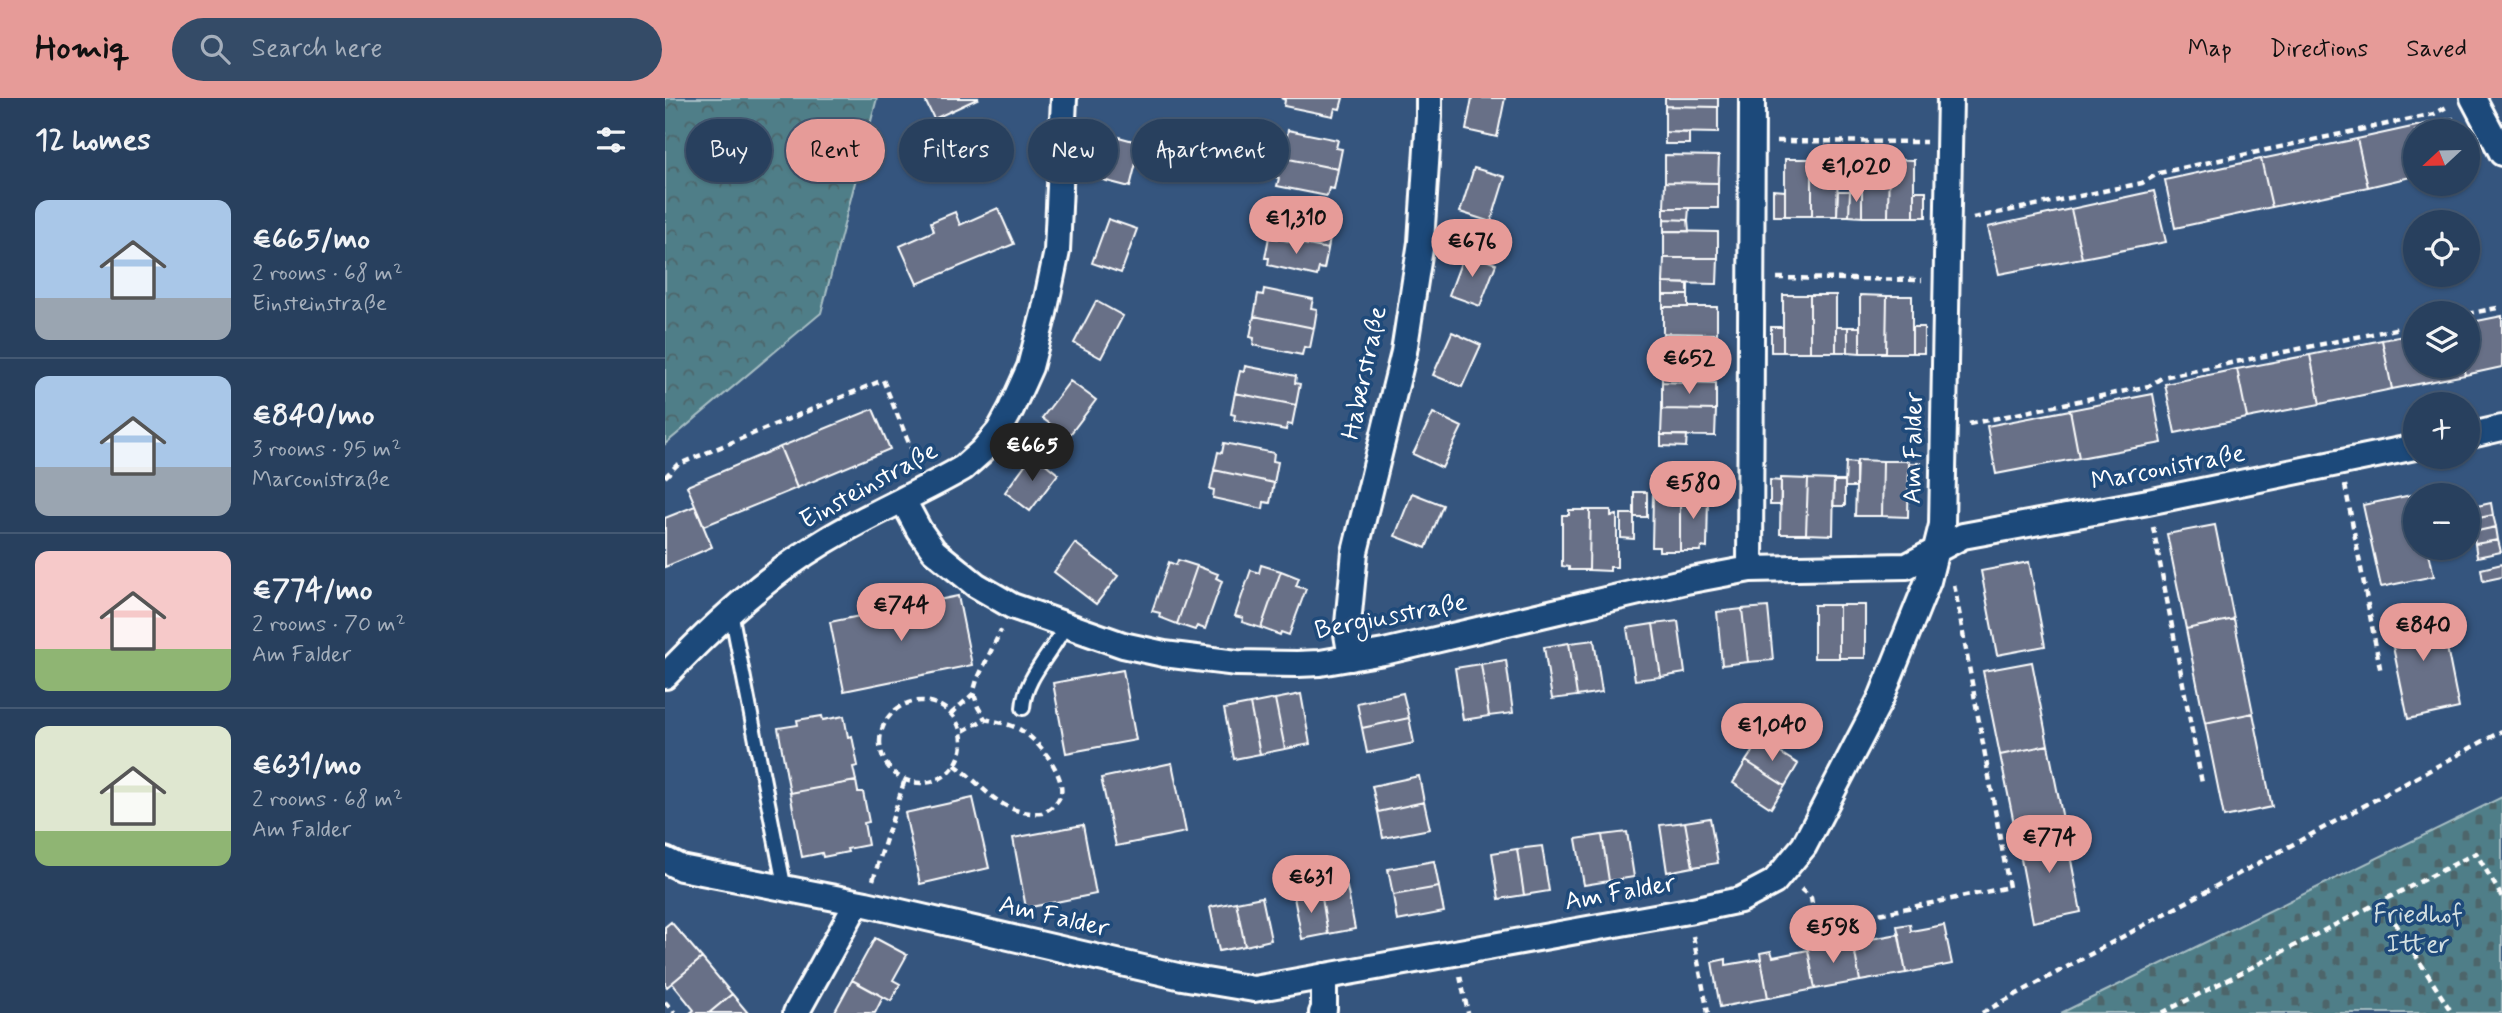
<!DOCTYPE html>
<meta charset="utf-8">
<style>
:root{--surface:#28405e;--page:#344b67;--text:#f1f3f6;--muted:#a5afbc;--line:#445973;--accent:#e69b98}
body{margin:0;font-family:Mynerve,sans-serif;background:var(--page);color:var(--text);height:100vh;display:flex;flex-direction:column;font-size:26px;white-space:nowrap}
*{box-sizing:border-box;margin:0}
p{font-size:23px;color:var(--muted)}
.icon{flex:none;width:38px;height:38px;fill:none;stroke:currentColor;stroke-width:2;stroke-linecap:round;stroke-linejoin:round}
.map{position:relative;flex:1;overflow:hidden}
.details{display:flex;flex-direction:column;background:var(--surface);width:665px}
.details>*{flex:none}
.banner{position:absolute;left:21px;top:21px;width:665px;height:63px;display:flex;gap:14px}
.needle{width:46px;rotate:248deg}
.tools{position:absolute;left:1738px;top:21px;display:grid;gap:14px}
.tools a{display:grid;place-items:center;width:77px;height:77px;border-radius:50%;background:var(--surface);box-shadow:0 2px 5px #0004,0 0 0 2px var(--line);font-size:35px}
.price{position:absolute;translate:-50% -60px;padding:0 16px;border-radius:24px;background:var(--accent);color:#111;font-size:23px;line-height:46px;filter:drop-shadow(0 2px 4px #0008)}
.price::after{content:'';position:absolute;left:50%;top:42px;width:21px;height:16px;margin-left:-10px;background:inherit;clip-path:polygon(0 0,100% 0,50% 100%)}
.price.on{background:#222;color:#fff}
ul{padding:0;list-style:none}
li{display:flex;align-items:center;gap:21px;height:175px;padding:0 35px}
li+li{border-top:2px solid var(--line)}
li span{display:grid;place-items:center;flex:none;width:196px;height:140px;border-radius:14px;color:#555}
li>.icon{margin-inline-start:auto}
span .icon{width:84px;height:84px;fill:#fffc;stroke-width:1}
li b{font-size:30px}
h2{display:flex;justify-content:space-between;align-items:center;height:84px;padding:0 35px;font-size:30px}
.chip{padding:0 24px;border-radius:32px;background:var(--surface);box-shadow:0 2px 5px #0004,0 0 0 2px var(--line);font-size:24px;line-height:63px}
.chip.on{background:var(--accent);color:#111}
header{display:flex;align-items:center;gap:42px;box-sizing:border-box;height:98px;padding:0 35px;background:var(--accent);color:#111}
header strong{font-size:33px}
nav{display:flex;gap:38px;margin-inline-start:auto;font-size:24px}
.search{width:490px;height:63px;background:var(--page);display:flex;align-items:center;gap:18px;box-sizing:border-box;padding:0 24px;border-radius:38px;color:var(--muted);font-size:26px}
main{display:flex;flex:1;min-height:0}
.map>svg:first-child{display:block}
.forest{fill:url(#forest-crowns);stroke:#a7bec4;stroke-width:2}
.cemetery{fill:url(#cemetery-stones);stroke:#a7bec4;stroke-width:2}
.building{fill:#677087;stroke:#fff;stroke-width:2}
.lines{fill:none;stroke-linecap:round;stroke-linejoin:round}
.lane-casing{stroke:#fff;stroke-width:18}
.street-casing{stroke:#fff;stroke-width:30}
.path{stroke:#fff;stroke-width:4.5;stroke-dasharray:7 5;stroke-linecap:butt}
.lane{stroke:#1f4a7a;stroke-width:12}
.street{stroke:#1f4a7a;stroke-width:24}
.labels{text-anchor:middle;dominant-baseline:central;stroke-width:7;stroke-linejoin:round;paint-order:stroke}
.street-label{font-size:26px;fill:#fff;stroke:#1f4a7a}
.park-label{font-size:26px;fill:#d3dfe1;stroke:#1f4a7a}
</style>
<header>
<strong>Homiq</strong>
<div class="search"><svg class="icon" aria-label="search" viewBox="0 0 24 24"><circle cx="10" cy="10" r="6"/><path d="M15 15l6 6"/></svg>Search here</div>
<nav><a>Map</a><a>Directions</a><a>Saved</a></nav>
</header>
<main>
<section class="details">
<h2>12 homes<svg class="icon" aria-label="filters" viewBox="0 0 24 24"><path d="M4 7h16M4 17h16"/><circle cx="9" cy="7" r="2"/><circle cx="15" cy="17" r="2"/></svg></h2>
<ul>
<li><span style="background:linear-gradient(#a9c7e8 70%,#9aa5b1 0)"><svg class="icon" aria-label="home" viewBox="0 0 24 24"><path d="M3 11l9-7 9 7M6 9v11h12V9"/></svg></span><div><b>€665/mo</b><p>2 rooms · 68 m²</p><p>Einsteinstraße</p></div></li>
<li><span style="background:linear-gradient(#a9c7e8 65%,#9aa5b1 0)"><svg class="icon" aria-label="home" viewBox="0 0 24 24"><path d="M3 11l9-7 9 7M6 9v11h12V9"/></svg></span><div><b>€840/mo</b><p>3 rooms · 95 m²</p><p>Marconistraße</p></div></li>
<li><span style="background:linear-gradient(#f6c9c9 70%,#8fb573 0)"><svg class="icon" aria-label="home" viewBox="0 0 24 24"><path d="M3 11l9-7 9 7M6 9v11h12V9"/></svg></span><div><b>€774/mo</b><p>2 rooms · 70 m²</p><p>Am Falder</p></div></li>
<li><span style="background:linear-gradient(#dfe7d0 75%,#8fb573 0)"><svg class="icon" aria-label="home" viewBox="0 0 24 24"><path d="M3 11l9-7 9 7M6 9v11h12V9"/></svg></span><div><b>€631/mo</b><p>2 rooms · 68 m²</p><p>Am Falder</p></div></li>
</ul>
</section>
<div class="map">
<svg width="1837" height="915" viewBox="0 0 1837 915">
<defs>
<pattern id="forest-crowns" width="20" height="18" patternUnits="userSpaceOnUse" patternTransform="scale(1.75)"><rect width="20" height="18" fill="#4f7e88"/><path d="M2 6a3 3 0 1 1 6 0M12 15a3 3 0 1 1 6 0" fill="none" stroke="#4e656a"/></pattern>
<pattern id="cemetery-stones" width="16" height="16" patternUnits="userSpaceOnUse" patternTransform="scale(1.75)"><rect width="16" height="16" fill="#4f7e88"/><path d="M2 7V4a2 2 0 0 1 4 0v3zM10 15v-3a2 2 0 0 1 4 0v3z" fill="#4e656a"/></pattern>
</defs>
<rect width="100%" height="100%" fill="#35557e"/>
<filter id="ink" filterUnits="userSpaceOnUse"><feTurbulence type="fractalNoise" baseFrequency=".0143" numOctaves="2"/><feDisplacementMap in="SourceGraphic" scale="14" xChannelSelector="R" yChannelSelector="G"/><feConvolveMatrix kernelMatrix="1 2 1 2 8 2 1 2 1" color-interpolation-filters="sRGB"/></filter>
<g filter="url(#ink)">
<path class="forest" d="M0 0H212L156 215 0 346Z"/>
<path class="cemetery" d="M1837 699V915H1396Z"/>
<path class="building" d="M259 0H314L269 21Z
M616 0H678L675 11 670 10 668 18 619 8 620 2Z
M807 0H840L832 39 801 32Z
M1000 0H1053V9L1000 8Z
M1000 8 1053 9V35L1000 34Z
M1788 20 1791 33H1750V78L1703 89 1692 41Z
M623 32 673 42 671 50 677 51 673 71 614 59 618 37 622 38Z
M1000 34 1024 35V46H1000Z
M446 37 476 45 465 89 434 81Z
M1692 41 1703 89 1607 109 1596 61Z
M1000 57 1054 58 1053 85 1000 84Z
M614 59 673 71 669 91 664 90 662 98 612 88 614 80 610 79Z
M1120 61H1147V118H1120Z
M1147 61H1173L1172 118H1147Z
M1197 61H1224L1223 119H1197Z
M1224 61 1249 62V119H1223Z
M1596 61 1607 109 1510 130 1500 82Z
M809 70 840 79 826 124 795 114Z
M1000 84 1053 85V110H999Z
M1108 92 1120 93V118H1108Z
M1173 93H1185L1184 118H1172Z
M1185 93H1197V119L1184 118Z
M1249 93H1261V119H1249Z
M1489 93 1501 144 1417 160 1406 111Z
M333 110 349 146 252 186 235 148 269 133 266 124 290 114 295 127Z
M999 110H1024L1023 122 999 121Z
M1406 111 1417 160 1334 176 1323 129Z
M613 112 663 122 662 129 667 130 663 151 604 139 609 118 612 119Z
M443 121 472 131 456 175 427 165Z
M999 121 1023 122 1024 133H999Z
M999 133 1053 134V160H999Z
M604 139 663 151 659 171 654 170 652 178 603 167 604 160H600Z
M800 154 831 166 815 208 784 197Z
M999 160H1053L1052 186 998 185Z
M998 185 1023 186V197H998Z
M599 191 648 201 646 210 652 211 649 230 589 218 593 196 598 197Z
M998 197H1023V209H998Z
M1118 197H1145V254H1118Z
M1145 197H1171V254H1145Z
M1195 197 1222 198 1221 255H1195Z
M1222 198H1247V255H1221Z
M431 203 458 218 436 260 409 245Z
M998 209H1052V236L998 235Z
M589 218 649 230 645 250 639 249 637 257 588 247 589 240 585 239Z
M1837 218V269L1800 277 1798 268H1802V225Z
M1106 229H1118V254H1106Z
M1171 229H1183V254H1171Z
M1183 229H1195V255L1183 254Z
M1247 229H1259V255H1247Z
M787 234 816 247 797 289 768 277Z
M998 235 1052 236 1051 262 997 261Z
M1750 236V268H1798L1800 277 1727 291 1717 242Z
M1717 242 1727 291 1655 306 1645 257Z
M1645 257 1655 306 1582 320 1572 271Z
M997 261H1023L1022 273 997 272Z
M580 268 631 278 630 285 635 286 631 307 570 295 575 273 579 274Z
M1572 271 1582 320 1510 335 1500 286Z
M997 272 1022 273V285L997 284Z
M405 283 431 302 403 339 377 320Z
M997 284 1051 285V312L997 311Z
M570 295 631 307 627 327 622 326 621 332 569 322 570 317 566 316Z
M1488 296 1497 345 1414 360 1405 312Z
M208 311 225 351 132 390 115 349Z
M997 311 1051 312 1050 338 996 337Z
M1405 312 1414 360 1331 376 1322 328Z
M768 315 797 329 777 370 748 356Z
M996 337H1022L1021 349 996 348Z
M559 345 609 355 608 363 613 364 609 385 549 372 553 354 557 355Z
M115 349 132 390 39 428 22 388Z
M368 356 393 376 365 413 340 394Z
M1192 362 1218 363 1217 418H1190Z
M1218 363H1244L1243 419 1217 418Z
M1181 364 1191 365V389H1180Z
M1244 365H1256L1255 390 1244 389Z
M549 372 609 385 605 405 599 404 598 411 548 400 549 392 545 391Z
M1116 380 1143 381 1141 436H1115Z
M1143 381 1169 382 1168 437 1141 436Z
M1105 382 1116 383V407H1105Z
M1169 383H1180V408H1168Z
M995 392 1015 393V453H994V449H987L988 397H995Z
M1015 393H1036V398H1043L1042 450 1036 449 1035 453H1015Z
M969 394H982V419H969Z
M747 395 778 407 761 450 730 438Z
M1751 396 1750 450H1763L1769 478 1716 489 1698 407Z
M1826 405 1828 417 1805 422 1803 410Z
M30 408 47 449 0 469V420Z
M904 412H925L924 472H904V469L897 468V417H904Z
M925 412H946V418L952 417V469H945V473L924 472Z
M956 416H969V441L956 440Z
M1828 417 1831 429 1808 434 1805 422Z
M1550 427 1569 521 1521 531 1502 436Z
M1831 429 1833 442 1810 446 1808 434Z
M1833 442 1836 454 1812 459 1810 446Z
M410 445 453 478 431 506 389 474Z
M513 462 532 468 512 526 494 519 495 515 487 513 504 464 511 467Z
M1364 464 1380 548 1332 557 1316 473Z
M1837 466V479L1818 483 1816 471Z
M596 467 616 473 596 530 577 524 578 520 570 518 586 472 594 475Z
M532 468 553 476 551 480 557 483 540 531 532 528 530 532 512 526Z
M616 473 634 480 631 488 641 491 624 537 616 534 615 537 596 530Z
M293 498 307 567 179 593 165 524Z
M1149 507H1174V560H1149Z
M1174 507H1200V560H1174Z
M1103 509 1108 562 1083 564 1077 511Z
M1774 509 1794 610 1743 621 1722 520Z
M1077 511 1083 564 1057 567 1052 514Z
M1569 521 1588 615 1540 625 1521 531Z
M1013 523 1020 575 996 579 988 526Z
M988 526 996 579 970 582 962 530Z
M929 542 937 594 912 598 904 545Z
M904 545 912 598 887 601 879 549Z
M841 562 848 615 824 618 816 566Z
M1367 564 1383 647 1335 657 1318 573Z
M816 566 824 618 798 622 790 570Z
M458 572 471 642 401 655 388 585Z
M738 595 744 620 697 630 692 605Z
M636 596 645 646 620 651 610 601Z
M610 601 620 651 595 656 585 606Z
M585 606 595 656 569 661 559 611Z
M1588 615 1607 709 1559 719 1540 625Z
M157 618 158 622 179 618 183 639 187 638 193 668 188 669 191 683 125 695 113 630 133 627 132 622Z
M744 620 749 645 702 655 697 630Z
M1095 642 1133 666 1120 688 1081 663Z
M1383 647 1400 731 1352 740 1335 657Z
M1081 663 1120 688 1106 710 1068 685Z
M507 665 521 734 451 748 436 680Z
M754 678 759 704 713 714 707 688Z
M191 683 193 694H198L204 724 199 725 203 747 182 751 183 754 158 759 157 755 137 759 125 695Z
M308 700 324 770 255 786 240 715Z
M759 704 765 731 718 740 713 714Z
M1045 720 1053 765 1028 769 1020 724Z
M1020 724 1028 769 1002 774 995 727Z
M418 727 431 796 361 810 348 740Z
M1400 731 1416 814 1368 824 1352 740Z
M962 734 969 779 944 783 937 737Z
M937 737 944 783 919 787 911 741Z
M877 748 884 793 859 797 852 751Z
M852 751 859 797 834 801 827 755Z
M769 763 774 789 728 797 723 771Z
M682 789 690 831 663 836 656 794Z
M774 789 779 814 732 823 728 797Z
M656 794 663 836 637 841 629 799Z
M597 799 606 842 580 848 571 804Z
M571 804 580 848 554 853 545 809Z
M6 824 37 860 2 889 0 886V829Z
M1245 826 1246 833 1279 827 1287 866 1241 875 1232 828Z
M1199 836 1200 842 1234 836 1241 875 1195 883 1187 838Z
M210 840 242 857 228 882 235 886 226 903 187 882Z
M1153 844 1154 850 1188 844 1195 883 1150 891 1142 846Z
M1143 852 1150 891 1103 900 1095 855 1106 853 1108 859Z
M37 860 67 896 44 915H25L29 912 7 885Z
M1061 861V867L1096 861 1103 900 1055 909 1047 864Z
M187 882 218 899 210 915H169Z
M67 896 83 915H44Z"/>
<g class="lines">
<g class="lane-casing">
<path id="lane" d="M66 514 120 792
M358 610C360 578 388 555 401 526"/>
</g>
<g class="street-casing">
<path id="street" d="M1808 0 1837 55
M1802 338 1837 330
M238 402 254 432 269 453 311 487 347 508 458 547 499 556 572 565 632 566 655 565 719 554 1021 483 1085 471 1242 468 1298 438 1483 404 1750 349
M1085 471 1087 0
M686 560 682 536 690 454 739 254 756 144 764 19V0
M0 578C48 528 100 479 160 443 204 416 253 396 298 370L317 353 334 333 346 311 365 269 379 215 392 153 399 0
M0 762 16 770 201 806 517 879 589 891 1023 813 1075 802 1109 784 1139 748 1216 600 1263 483 1277 427 1285 0
M131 915 192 805
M657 915 659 911V878"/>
</g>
<path class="path" d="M1112 43 1261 44
M1308 120 1477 85 1494 75 1769 16 1785 7
M1112 180 1257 182
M1802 216 1837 209
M1304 326 1484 288 1498 279 1750 227
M0 379 12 367 218 282 253 367
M1680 387 1716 575
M1488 429 1537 685
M309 596 313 609 320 621
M215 644a41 41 0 1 1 82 0a41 41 0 1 1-82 0Z
M286 616 308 596 312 582 336 532
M290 667C321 689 335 718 377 715 385 711 393 705 396 696 400 676 373 642 357 633 347 626 332 624 320 621L296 634
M208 782 240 681
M1136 791 1146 800 1151 829 1344 789 1289 486
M1717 804 1787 915
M1028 838 1043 915
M795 878 803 915
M0 904 10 915
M1317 915 1837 633
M1497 915 1811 755 1837 799"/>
<use href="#lane" class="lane"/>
<use href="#street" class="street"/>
</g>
</g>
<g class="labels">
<g class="street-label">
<text transform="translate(700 275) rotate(-78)">Haberstraße</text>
<text transform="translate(1249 350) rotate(-89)">Am Falder</text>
<text transform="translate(1503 370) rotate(-11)">Marconistraße</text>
<text transform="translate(204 388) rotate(-29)">Einsteinstraße</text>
<text transform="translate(726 519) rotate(-11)">Bergiusstraße</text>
<text transform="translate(955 795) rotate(-10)">Am Falder</text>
<text transform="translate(389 819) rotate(13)">Am Falder</text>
</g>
<g class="park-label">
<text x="1753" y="817">Friedhof<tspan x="1753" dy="30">Itter</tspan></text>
</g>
</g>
</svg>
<div class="tools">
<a><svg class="needle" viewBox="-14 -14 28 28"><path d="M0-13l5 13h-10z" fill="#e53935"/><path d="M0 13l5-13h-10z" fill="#a5afbc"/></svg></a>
<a><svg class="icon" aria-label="locate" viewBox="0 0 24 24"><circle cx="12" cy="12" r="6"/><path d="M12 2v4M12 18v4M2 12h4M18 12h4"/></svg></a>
<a><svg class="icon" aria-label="layers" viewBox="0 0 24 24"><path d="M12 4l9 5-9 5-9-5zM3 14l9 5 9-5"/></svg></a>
<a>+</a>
<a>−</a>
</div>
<b class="price" style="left:1191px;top:106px">€1,020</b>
<b class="price" style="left:631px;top:158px">€1,310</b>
<b class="price" style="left:807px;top:181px">€676</b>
<b class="price" style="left:1024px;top:298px">€652</b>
<b class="price on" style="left:367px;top:385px">€665</b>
<b class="price" style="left:1028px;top:423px">€580</b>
<b class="price" style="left:236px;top:545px">€744</b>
<b class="price" style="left:1758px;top:565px">€840</b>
<b class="price" style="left:1107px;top:665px">€1,040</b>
<b class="price" style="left:1384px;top:777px">€774</b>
<b class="price" style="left:646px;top:817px">€631</b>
<b class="price" style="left:1168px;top:867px">€598</b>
<div class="banner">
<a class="chip">Buy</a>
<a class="chip on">Rent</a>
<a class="chip">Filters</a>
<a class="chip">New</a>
<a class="chip">Apartment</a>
</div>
</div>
</main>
